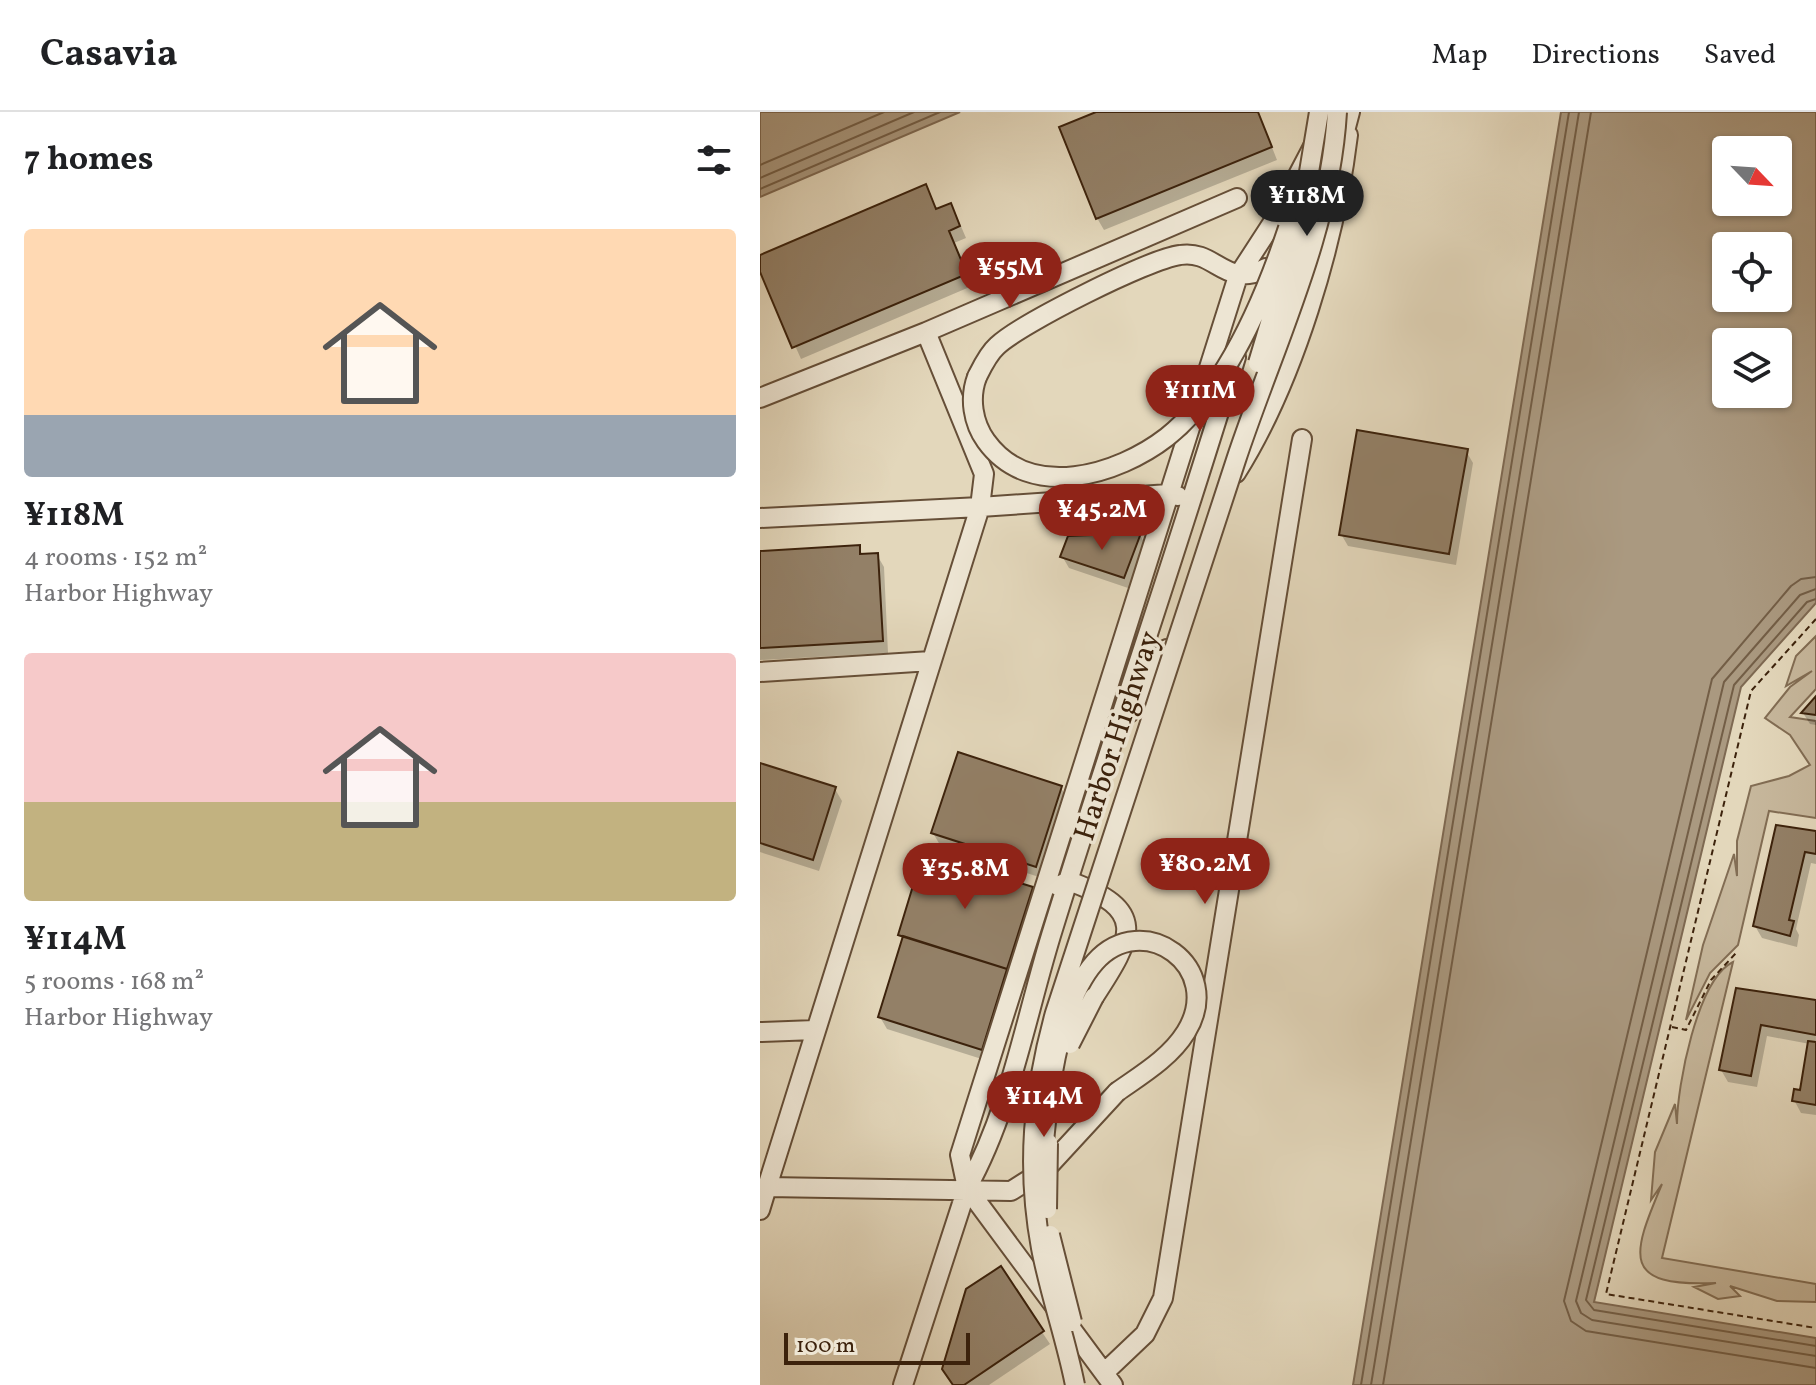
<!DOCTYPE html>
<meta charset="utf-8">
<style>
:root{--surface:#fff;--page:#f2f2f2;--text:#202124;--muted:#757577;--line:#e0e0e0;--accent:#8f2418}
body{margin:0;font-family:Vollkorn,serif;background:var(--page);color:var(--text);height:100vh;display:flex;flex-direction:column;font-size:30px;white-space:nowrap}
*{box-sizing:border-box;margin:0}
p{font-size:26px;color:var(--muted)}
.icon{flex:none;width:44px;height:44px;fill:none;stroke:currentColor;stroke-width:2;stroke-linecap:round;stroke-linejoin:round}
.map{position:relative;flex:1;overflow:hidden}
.drawer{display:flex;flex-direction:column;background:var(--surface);width:760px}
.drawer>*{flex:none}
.needle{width:52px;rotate:115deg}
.controls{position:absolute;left:952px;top:24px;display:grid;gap:16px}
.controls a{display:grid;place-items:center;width:80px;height:80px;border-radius:8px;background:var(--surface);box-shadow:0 2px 6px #0004;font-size:40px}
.scale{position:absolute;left:24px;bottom:20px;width:186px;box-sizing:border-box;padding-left:8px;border:4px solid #3c220c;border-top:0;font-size:22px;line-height:28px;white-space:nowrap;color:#3c220c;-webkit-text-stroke:6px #ede5d3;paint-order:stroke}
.price{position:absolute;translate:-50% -68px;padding:0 18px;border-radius:28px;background:var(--accent);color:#fff;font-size:26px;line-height:52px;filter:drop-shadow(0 2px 4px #0008)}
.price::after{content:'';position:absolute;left:50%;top:48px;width:24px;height:18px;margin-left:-12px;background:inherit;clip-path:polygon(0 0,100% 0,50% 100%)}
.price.current{background:#222;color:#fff}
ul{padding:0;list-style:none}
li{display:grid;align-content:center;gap:16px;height:424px;padding:0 24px}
li span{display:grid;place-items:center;height:248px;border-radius:8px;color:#555}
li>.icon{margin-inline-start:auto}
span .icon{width:144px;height:144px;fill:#fffc;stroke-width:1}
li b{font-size:34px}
h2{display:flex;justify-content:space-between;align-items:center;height:96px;padding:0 24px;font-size:34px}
header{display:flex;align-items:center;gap:48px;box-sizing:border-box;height:112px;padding:0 40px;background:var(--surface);border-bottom:2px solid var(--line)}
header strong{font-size:38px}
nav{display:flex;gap:44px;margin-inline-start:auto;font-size:28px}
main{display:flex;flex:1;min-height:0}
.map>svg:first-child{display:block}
.green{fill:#c7b89d;stroke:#826d54;stroke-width:2}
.water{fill:#aa9980;stroke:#7e6952;stroke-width:2;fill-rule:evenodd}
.shadow{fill:#0003}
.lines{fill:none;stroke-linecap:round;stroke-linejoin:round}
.shore{stroke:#735e46;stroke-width:2}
.building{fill:#938067;stroke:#3c220c;stroke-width:2}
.minor-casing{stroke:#664f38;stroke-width:22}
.path{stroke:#3c220c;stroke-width:2;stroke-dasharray:6 4;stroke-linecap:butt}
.minor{stroke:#ede5d3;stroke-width:18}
.minor-bridge-casing{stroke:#664f38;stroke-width:22;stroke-linecap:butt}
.minor-bridge{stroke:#ede5d3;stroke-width:18}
.labels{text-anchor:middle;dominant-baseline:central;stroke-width:7;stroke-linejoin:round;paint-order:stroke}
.street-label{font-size:30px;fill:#3c220c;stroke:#ede5d3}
</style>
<header>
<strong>Casavia</strong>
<nav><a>Map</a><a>Directions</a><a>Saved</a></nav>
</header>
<main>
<section class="drawer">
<h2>7 homes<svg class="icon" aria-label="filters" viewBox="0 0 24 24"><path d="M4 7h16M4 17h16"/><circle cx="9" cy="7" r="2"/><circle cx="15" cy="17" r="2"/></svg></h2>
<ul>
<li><span style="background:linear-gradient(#ffd9b3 75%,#9aa5b1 0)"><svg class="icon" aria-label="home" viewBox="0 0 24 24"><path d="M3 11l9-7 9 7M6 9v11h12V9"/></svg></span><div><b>¥118M</b><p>4 rooms · 152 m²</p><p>Harbor Highway</p></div></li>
<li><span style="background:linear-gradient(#f6c9c9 60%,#c2b280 0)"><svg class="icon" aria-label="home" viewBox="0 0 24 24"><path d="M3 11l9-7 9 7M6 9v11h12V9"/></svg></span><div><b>¥114M</b><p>5 rooms · 168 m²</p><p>Harbor Highway</p></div></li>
</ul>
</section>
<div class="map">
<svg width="1056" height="1273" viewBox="0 0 1056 1273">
<rect width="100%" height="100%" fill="#e3d7bb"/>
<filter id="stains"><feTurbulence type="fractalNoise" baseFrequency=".0025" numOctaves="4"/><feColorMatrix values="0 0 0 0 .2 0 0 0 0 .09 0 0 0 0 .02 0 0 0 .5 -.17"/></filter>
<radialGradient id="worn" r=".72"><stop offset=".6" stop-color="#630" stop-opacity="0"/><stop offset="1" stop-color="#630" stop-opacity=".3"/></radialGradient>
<path class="green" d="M1056 524V577L1030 605 1056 609V706L1009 699 978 833 950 861 926 908 943 833 974 742 977 764V729L991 674 1029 664 1050 653 1030 623 1005 606 1030 575 1052 559 1026 574 1036 544Z
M973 850 902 1146 1056 1172V1190L1017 1189 970 1174 980 1184 958 1187 934 1175 956 1171C861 1175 871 1145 902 1072L891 1088 895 1040 915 992 917 1012C917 975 937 867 973 850Z"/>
<path class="water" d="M0 0H200L0 85Z
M801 0H1056V491L981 575 834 1190 1056 1226V1273H593ZM966 38H1018V90H966ZM966 134H1018V186H966ZM966 230H1018V282H966Z"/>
<path class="shadow" d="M342 0H498L517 48 344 118 337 106Z
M165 75 177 99 190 93 197 105 206 126 194 131 212 174 41 247 0 155V145Z
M706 339 713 351 696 453 588 434 581 422Z
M380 423 386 434 371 477 309 456 302 444Z
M98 435 103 443H117L124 455 128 541 0 548V441Z
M1056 587V613L1050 612 1043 601Z
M0 653 75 677 82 689 59 759 0 740Z
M301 676 308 688 282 766 180 733 173 721Z
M1056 721V752L1051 751 1036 817 1039 823 1037 835 1002 826 995 814Z
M165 743 271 777 278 789 228 949 127 917 120 905Z
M978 878 1056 890V1003L1041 1001 1034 988 1041 981 1050 932 1007 924 997 975 968 970 961 958Z
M240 1157 290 1232 229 1273H194Z"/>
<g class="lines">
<path class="shore" d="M0 53 124 0
M0 66 154 0
M0 77 180 0
M1056 465 1041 467 1031 474 952 567 804 1189 811 1209 826 1219 1056 1256
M1056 477 1040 483 964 570 816 1189 821 1201 832 1208 1056 1244
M1056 487 1047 490 974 573 826 1188 834 1198 1056 1234
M601 1273 809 0
M611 1273 819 0
M623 1273 831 0"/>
</g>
<path class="building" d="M336 0H498L512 35 336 107 299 15Z
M166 72 176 97 191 91 200 114 189 119 207 162 32 236 0 160V143Z
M597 318 708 337 689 442 579 423Z
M381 421 364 466 300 445 308 424Z
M100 433V442L118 441 123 529 0 536V439Z
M1056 584V603L1041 601Z
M198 640 302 674 276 755 171 721Z
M0 651 76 675 53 748 0 731Z
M1016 713 1056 719V742L1045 740 1029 808 1034 809 1030 824 993 814Z
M163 741 273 775 247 857 138 823Z
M143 824 247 857 222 938 118 905Z
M976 876 1056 888V923L1001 913 991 964 959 958Z
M1048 929 1056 930V993L1032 989 1034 977 1040 978Z
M241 1154 284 1219 204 1273H193L182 1257 206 1177Z"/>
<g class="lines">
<g class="minor-casing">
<path id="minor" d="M545 92 585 19 590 0
M217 265C222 255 228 242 237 234 260 212 389 147 420 143 456 137 465 178 506 156
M0 286 166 220 477 86
M476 361C534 269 575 130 588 23
M0 406 220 395 224 362 166 220
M0 560 171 549
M369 601 407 537
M298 774 309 769C388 798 374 824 334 885
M0 920 55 918
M357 980 286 1057 251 1079 7 1075 220 395 409 382 418 384
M0 1098 7 1075
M345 1260 385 1222 403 1186 542 327
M143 1273 207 1076C251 997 266 903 293 817 352 626 418 437 476 245
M353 1273 207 1076 200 1043 478 164 515 107 571 0"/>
</g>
<path class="path" d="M1056 507 991 579 846 1182 1056 1216
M912 915 926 918 951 868 976 841"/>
<use href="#minor" class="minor"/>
<g class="minor-bridge-casing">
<path id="minor-bridge" d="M498 251 541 108 559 0
M217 265C209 286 213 311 226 329 270 390 358 363 407 325 466 278 505 185 528 116
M310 932 334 885
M283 1043C287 989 298 892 335 850 383 796 466 855 426 920 410 946 381 963 357 980
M287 1097 288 1031
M290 1123 312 1210
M315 1273C306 1227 290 1183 281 1136 266 1055 273 980 295 901 356 717 414 532 476 348 514 233 570 122 577 0"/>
</g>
<use href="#minor-bridge" class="minor-bridge"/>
</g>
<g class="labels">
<g class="street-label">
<text transform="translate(358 624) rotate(-72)">Harbor Highway</text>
</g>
</g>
<rect width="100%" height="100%" filter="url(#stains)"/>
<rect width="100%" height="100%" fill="url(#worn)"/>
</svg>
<div class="controls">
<a><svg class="needle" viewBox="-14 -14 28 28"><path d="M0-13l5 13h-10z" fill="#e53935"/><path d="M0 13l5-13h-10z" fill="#757577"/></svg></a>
<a><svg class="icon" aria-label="locate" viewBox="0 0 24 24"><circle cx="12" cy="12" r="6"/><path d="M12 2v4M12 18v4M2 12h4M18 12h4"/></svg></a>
<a><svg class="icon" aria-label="layers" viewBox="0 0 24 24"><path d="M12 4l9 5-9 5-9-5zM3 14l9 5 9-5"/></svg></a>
</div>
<div class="scale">100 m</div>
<b class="price current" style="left:547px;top:126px">¥118M</b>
<b class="price" style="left:250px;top:198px">¥55M</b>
<b class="price" style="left:440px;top:321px">¥111M</b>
<b class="price" style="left:342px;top:440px">¥45.2M</b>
<b class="price" style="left:445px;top:794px">¥80.2M</b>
<b class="price" style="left:205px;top:799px">¥35.8M</b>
<b class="price" style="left:284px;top:1027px">¥114M</b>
</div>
</main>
